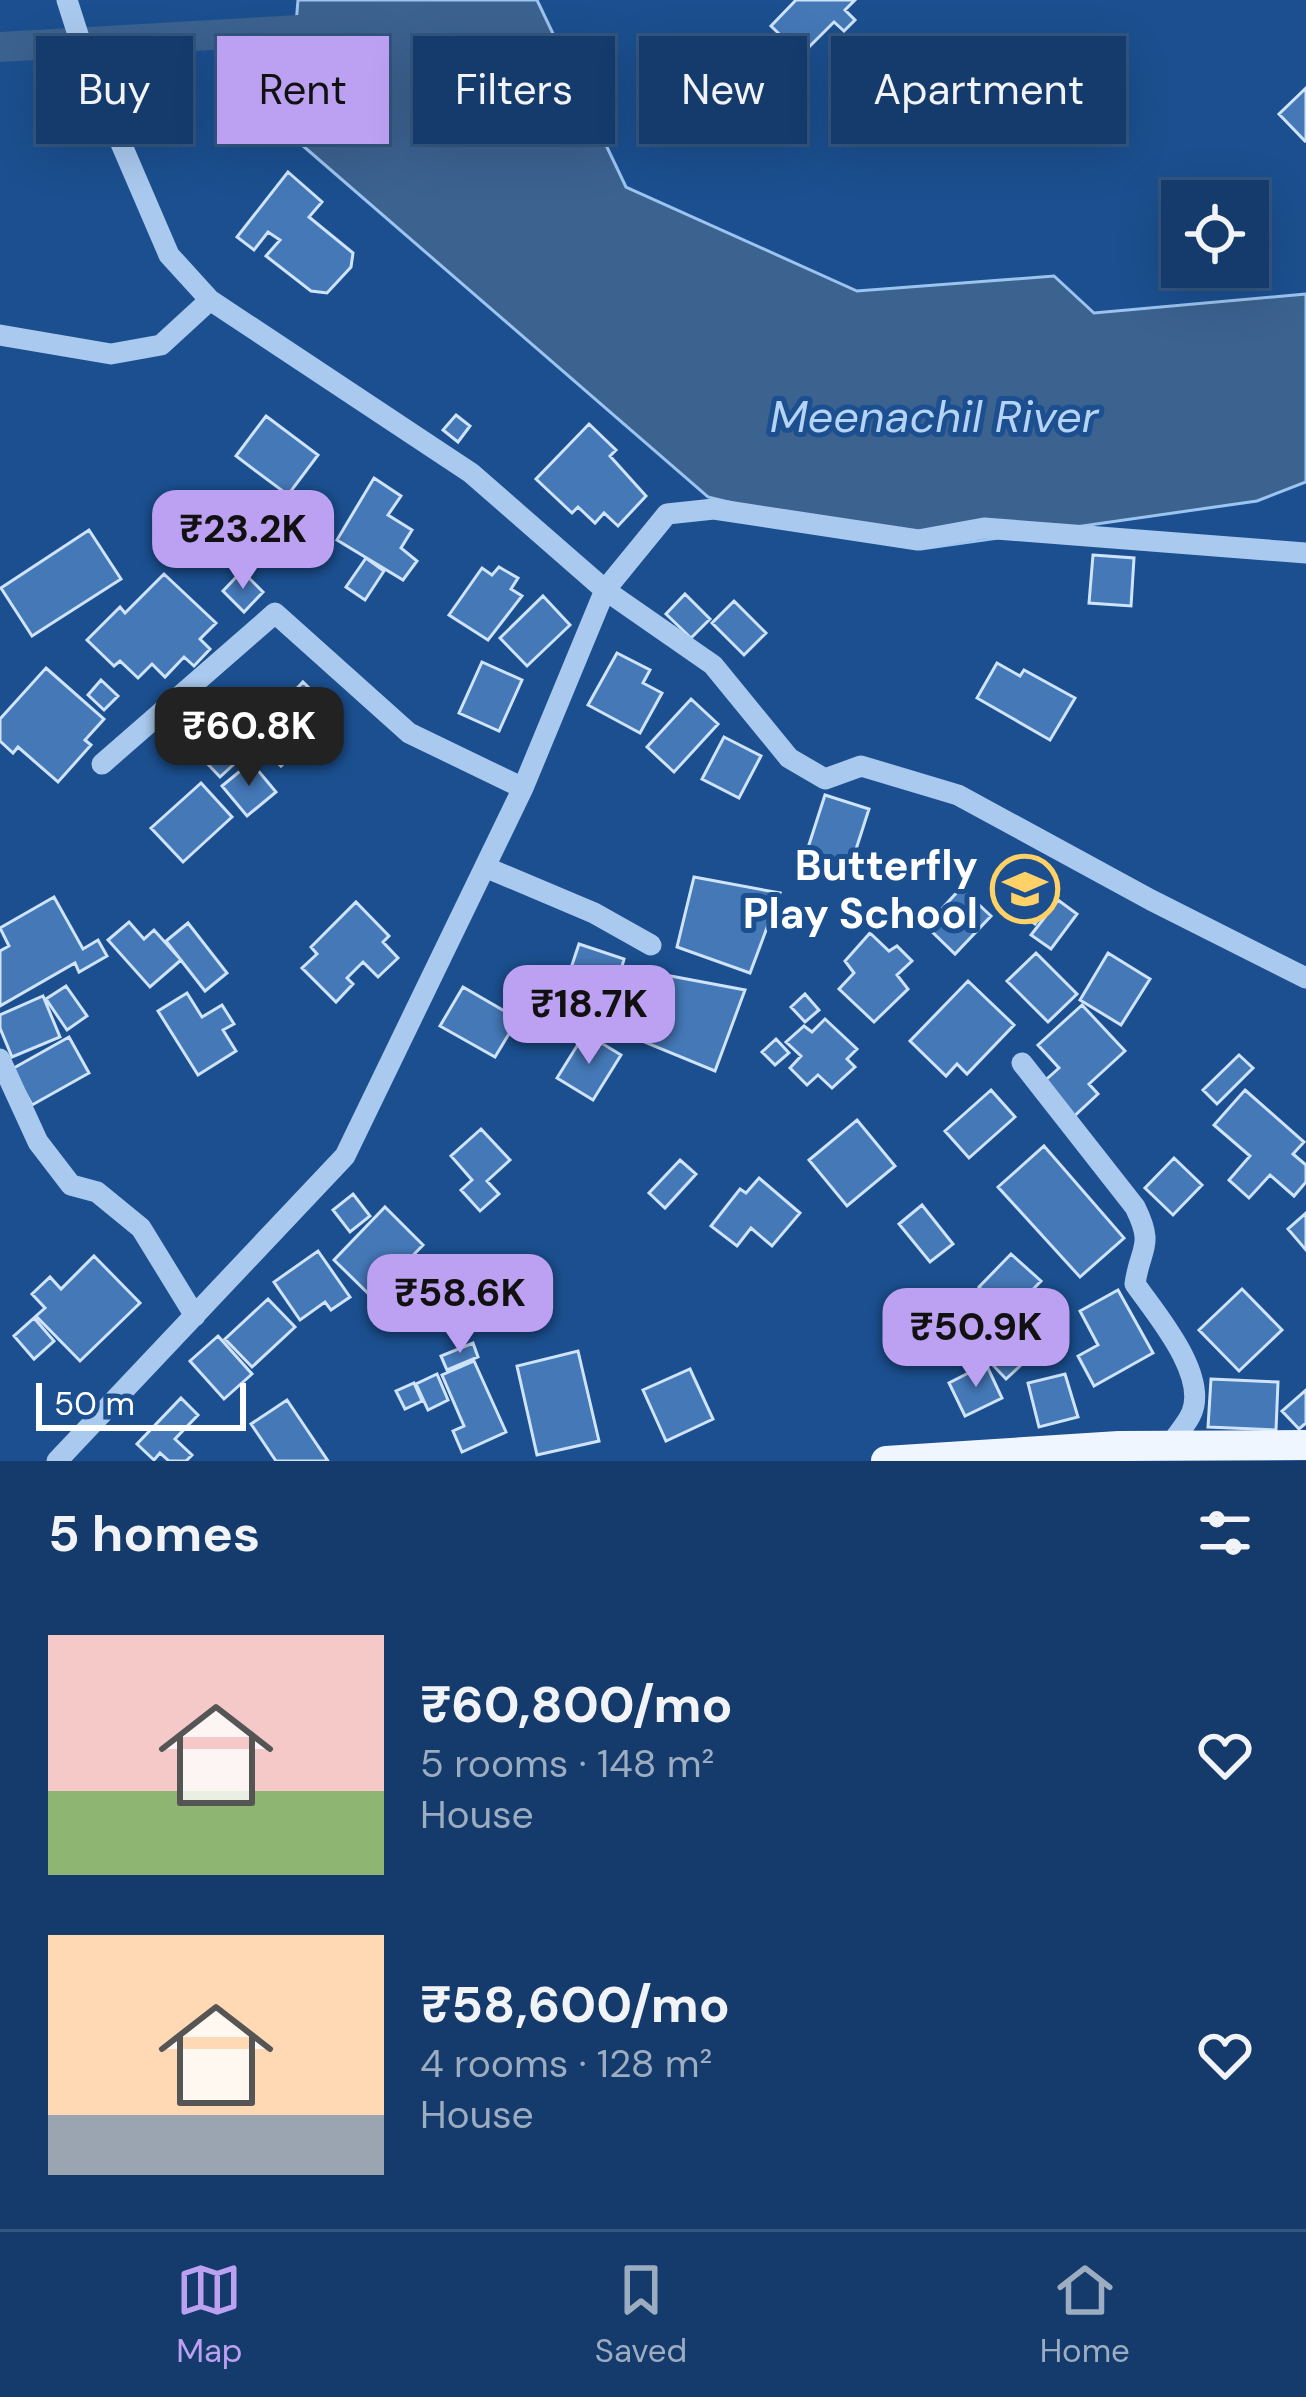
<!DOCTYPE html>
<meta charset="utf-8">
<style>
:root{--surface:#143b6b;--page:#1d4271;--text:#f1f3f6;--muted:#9dadc1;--line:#33557e;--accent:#bca0f2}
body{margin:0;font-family:"DM Sans",sans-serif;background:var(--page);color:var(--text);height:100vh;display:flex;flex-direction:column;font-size:45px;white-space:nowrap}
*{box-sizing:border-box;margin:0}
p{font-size:39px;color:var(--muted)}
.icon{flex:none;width:66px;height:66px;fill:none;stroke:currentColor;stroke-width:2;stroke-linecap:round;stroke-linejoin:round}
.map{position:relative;height:1461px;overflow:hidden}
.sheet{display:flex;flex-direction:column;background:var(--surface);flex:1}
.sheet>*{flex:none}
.banner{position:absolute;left:36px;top:36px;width:1236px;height:108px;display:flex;gap:24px}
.controls{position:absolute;left:1161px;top:180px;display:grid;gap:24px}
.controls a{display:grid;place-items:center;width:108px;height:108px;border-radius:0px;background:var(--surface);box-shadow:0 12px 48px #0002,0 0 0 3px var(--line);font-size:60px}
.scale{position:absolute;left:36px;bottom:30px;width:210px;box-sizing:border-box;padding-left:12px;border:6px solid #fff;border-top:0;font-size:33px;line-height:42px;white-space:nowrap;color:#fff;-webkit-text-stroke:9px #1b4f8f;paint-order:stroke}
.price{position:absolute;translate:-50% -102px;padding:0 27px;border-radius:24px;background:var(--accent);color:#111;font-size:39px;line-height:78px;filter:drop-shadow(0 3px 6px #0008)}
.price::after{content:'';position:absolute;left:50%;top:72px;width:36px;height:27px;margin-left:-18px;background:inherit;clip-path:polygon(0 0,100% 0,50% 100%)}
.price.current{background:#222;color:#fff}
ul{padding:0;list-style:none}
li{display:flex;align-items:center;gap:36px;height:300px;padding:0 48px}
li span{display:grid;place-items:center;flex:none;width:336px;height:240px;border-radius:0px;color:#555}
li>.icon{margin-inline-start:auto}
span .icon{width:144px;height:144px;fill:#fffc;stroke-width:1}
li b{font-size:51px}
h2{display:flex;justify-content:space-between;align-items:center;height:144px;padding:0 48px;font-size:51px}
.chip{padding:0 42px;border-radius:0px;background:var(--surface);box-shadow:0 12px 48px #0002,0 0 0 3px var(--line);font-size:42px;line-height:108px}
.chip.current{background:var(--accent);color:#111}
.menu{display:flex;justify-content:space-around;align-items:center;height:168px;border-top:3px solid var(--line);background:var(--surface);font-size:33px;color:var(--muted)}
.menu a{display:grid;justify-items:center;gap:6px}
.menu .current{color:var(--accent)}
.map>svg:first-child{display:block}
.water{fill:#3c6290;stroke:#9cc4f0;stroke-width:3}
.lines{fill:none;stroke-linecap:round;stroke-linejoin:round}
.canal{stroke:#3c6290;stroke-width:30}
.building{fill:#4478b7;stroke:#cfe3fa;stroke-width:3}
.minor{stroke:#a9c9ee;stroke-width:21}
.major{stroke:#f0f6ff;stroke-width:30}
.labels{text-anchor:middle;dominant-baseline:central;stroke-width:10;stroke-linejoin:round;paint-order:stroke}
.poi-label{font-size:42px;font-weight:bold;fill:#fff;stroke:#1b4f8f;text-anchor:end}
.water-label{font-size:45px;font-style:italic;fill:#b5d3f5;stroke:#1b4f8f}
</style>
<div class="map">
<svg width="1306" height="1461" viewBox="0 0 1306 1461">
<rect width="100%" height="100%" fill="#1b4f8f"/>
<path class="water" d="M298 0H537L626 187 857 291 1054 276 1094 313 1306 294V482L1257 501 921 549 708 497 287 132Z"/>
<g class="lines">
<path class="canal" d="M0 47 334 28"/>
</g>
<path class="building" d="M796 0H855L845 10 855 20 844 31 834 22 801 55 771 26Z
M1306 88V140L1305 141 1279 114Z
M288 172 322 202 309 217 353 253 351 267 327 293 311 291 266 256 280 240 268 232 254 250 237 237Z
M456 415 470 426 458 442 443 430Z
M266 416 318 455 288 495 236 456Z
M589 424 616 450 610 456 646 496 618 526 604 513 595 523 578 507 572 513 536 479Z
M374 478 401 496 388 515 412 530 401 548 417 561 403 580 337 540Z
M89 530 121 579 32 636 1 588Z
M1093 555 1134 558 1131 606 1089 603Z
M366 558 384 571 365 600 346 587Z
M499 567 518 578 511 589 522 596 488 640 449 615 482 568 492 575Z
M242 571 263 592 244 612 223 591Z
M164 574 216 623 200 639 210 649 194 666 184 657 165 677 152 664 138 678 120 661 114 666 87 640 120 607 125 613Z
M685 594 710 619 691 638 666 614Z
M543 596 570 625 527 666 500 638Z
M734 601 766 633 744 655 712 623Z
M617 653 650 670 643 683 662 693 640 733 588 705Z
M482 662 522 680 499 731 459 713Z
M997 663 1020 676 1024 670 1075 698 1050 740 977 698Z
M46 668 104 719 85 740 91 745 58 782 18 747 13 753 0 741V719Z
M101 680 118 696 104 710 88 695Z
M303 682 333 711 281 766 251 737Z
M691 699 718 724 674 772 647 747Z
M211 714 246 753 220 777 184 739Z
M724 737 761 756 739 798 702 779Z
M251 762 276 792 247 816 222 786Z
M201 783 232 817 183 862 151 828Z
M825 795 869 809 849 871 805 857Z
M1032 873 1058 891 1035 924 1009 906Z
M694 877 780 893 750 973 677 947Z
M961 888 991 916 955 954 926 926Z
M54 897 83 949 98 940 107 956 79 972 75 963 0 1006V951L9 946 0 928Z
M1058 900 1077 914 1051 949 1031 935Z
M356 902 389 936 383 942 398 958 378 977 363 962 347 978 353 984 336 1002 302 968 317 954 311 947Z
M129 922 144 939 154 930 181 960 150 987 108 940Z
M188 923 227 973 205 991 166 941Z
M870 933 889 951 897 946 912 961 897 975 908 989 874 1022 839 989 854 973 845 961Z
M579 944 624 959 612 1004 608 1002 600 1026 579 1018 582 1008 560 1001Z
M1036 953 1077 994 1048 1022 1007 981Z
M1108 953 1150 979 1121 1025 1080 1000Z
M660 974 745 990 715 1071 637 1039Z
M968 981 1014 1025 967 1074 957 1064 946 1076 910 1041Z
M66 986 87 1016 67 1030 46 999Z
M463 987 518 1019 495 1057 440 1026Z
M187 993 202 1017 222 1005 234 1024 223 1030 236 1051 198 1075 158 1011Z
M805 994 819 1010 805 1022 791 1007Z
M43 996 60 1037 12 1057 0 1028V1015Z
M1082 1005 1125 1051 1089 1084 1098 1094 1071 1119 1040 1085 1059 1068 1038 1045Z
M825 1019 857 1049 847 1059 855 1067 832 1088 818 1075 807 1085 790 1068 801 1056 786 1042 804 1026 812 1032Z
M585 1033 621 1055 593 1100 557 1078Z
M69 1037 89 1073 32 1105 12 1069Z
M776 1039 789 1053 775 1065 762 1052Z
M1239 1055 1253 1068 1217 1104 1203 1090Z
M991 1090 1015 1117 969 1158 945 1131Z
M1245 1090 1304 1142 1293 1154 1306 1165V1182L1294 1196 1270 1175 1249 1198 1229 1180 1250 1156 1214 1125Z
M857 1120 895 1166 847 1206 809 1160Z
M481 1129 510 1160 487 1181 499 1194 480 1211 461 1190 472 1180 451 1156Z
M1044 1146 1124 1238 1080 1277 998 1187Z
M1174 1158 1202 1185 1173 1215 1145 1188Z
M680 1160 696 1174 665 1208 649 1193Z
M759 1178 800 1213 772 1246 751 1228 737 1246 711 1226 740 1189 746 1193Z
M353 1194 370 1216 350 1232 333 1210Z
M922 1205 953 1244 930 1262 899 1224Z
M385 1207 423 1245 393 1276 403 1285 382 1307 334 1260Z
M1306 1213V1250L1288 1229Z
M318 1251 350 1297 331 1310 325 1302 300 1320 274 1282Z
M1011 1254 1041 1281 1008 1315 979 1287Z
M94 1256 140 1303 80 1361 36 1316 45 1308 32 1294 50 1277 61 1289Z
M1242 1289 1282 1330 1239 1371 1199 1330Z
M1118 1290 1153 1353 1094 1386 1078 1356 1098 1345 1080 1311Z
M268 1299 295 1327 252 1367 225 1339Z
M986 1302 1034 1353 1006 1379 958 1328Z
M34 1318 54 1341 34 1359 14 1336Z
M218 1336 252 1374 224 1399 190 1361Z
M473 1343 478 1357 447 1370 441 1356Z
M578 1351 599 1441 537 1455 517 1366Z
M474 1361 506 1432 462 1452 453 1431 464 1426 442 1375Z
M986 1364 1002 1398 965 1416 949 1383Z
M690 1369 713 1419 666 1441 643 1390Z
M437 1374 448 1400 428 1410 416 1384Z
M1065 1374 1078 1417 1039 1427 1028 1383Z
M1211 1379 1278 1382 1276 1430 1208 1427Z
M414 1383 422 1401 405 1409 396 1391Z
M1306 1390V1423L1299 1429 1282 1411Z
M181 1398 198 1415 175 1439 192 1455 186 1461H169L160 1453 154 1460 137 1444Z
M287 1400 328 1461H276L251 1424Z"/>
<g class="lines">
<path class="minor" d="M67 0 89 69 169 255 210 300 471 473 605 590 713 665 789 758 825 779 861 766 958 795 1151 900 1306 978
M0 335 111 354 161 345 210 300
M102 764 275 613 409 733 523 788
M485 867 594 913 651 945
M0 1059 38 1142 71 1185 97 1192 141 1228 195 1316
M1022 1063 1135 1207C1155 1247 1140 1247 1135 1284 1156 1314 1207 1373 1192 1412 1188 1423 1177 1434 1171 1444
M57 1461 345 1156 523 788 605 590 667 514 714 509 918 540 984 528 1306 553"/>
<path class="major" d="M886 1461 1119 1446 1306 1445"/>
</g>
<defs>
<g id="school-ring" transform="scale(3.45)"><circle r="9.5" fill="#1b4f8f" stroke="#ffd166" stroke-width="1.5"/><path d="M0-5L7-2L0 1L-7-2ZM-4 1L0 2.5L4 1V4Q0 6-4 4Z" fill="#ffd166"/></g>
</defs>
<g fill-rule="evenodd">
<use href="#school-ring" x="1025" y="889"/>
</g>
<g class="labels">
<g class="poi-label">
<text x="978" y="865">Butterfly<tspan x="978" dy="48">Play School</tspan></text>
</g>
<g class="water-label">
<text x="934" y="416">Meenachil River</text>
</g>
</g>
</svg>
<div class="controls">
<a><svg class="icon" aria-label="locate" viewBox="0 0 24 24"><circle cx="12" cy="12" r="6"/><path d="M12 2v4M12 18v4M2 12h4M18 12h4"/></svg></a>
</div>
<div class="scale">50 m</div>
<b class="price" style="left:243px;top:592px">₹23.2K</b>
<b class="price current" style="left:249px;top:789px">₹60.8K</b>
<b class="price" style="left:589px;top:1067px">₹18.7K</b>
<b class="price" style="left:460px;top:1356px">₹58.6K</b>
<b class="price" style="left:976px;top:1390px">₹50.9K</b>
<div class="banner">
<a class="chip">Buy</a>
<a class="chip current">Rent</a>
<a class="chip">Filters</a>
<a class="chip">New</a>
<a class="chip">Apartment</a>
</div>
</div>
<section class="sheet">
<h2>5 homes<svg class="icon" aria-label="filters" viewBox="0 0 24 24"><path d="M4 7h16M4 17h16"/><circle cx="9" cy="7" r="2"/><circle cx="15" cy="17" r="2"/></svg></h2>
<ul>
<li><span style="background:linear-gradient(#f6c9c9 65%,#8fb573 0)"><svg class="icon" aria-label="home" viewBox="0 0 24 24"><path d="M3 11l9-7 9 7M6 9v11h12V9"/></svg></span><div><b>₹60,800/mo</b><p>5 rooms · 148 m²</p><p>House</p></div><svg class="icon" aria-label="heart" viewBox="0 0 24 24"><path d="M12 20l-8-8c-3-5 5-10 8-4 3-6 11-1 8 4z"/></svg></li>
<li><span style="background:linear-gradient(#ffd9b3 75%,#9aa5b1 0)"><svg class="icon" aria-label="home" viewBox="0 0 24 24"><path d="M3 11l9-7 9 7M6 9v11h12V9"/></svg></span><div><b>₹58,600/mo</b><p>4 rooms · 128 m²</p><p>House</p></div><svg class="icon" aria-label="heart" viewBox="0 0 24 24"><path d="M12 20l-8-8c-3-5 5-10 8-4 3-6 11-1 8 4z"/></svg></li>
</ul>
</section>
<nav class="menu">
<a class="current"><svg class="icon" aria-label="map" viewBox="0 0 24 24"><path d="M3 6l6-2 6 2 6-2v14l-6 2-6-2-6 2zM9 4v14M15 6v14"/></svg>Map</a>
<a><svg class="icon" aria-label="saved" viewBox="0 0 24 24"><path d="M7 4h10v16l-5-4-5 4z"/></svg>Saved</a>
<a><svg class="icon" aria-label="home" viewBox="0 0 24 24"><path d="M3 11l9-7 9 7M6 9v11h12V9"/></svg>Home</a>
</nav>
